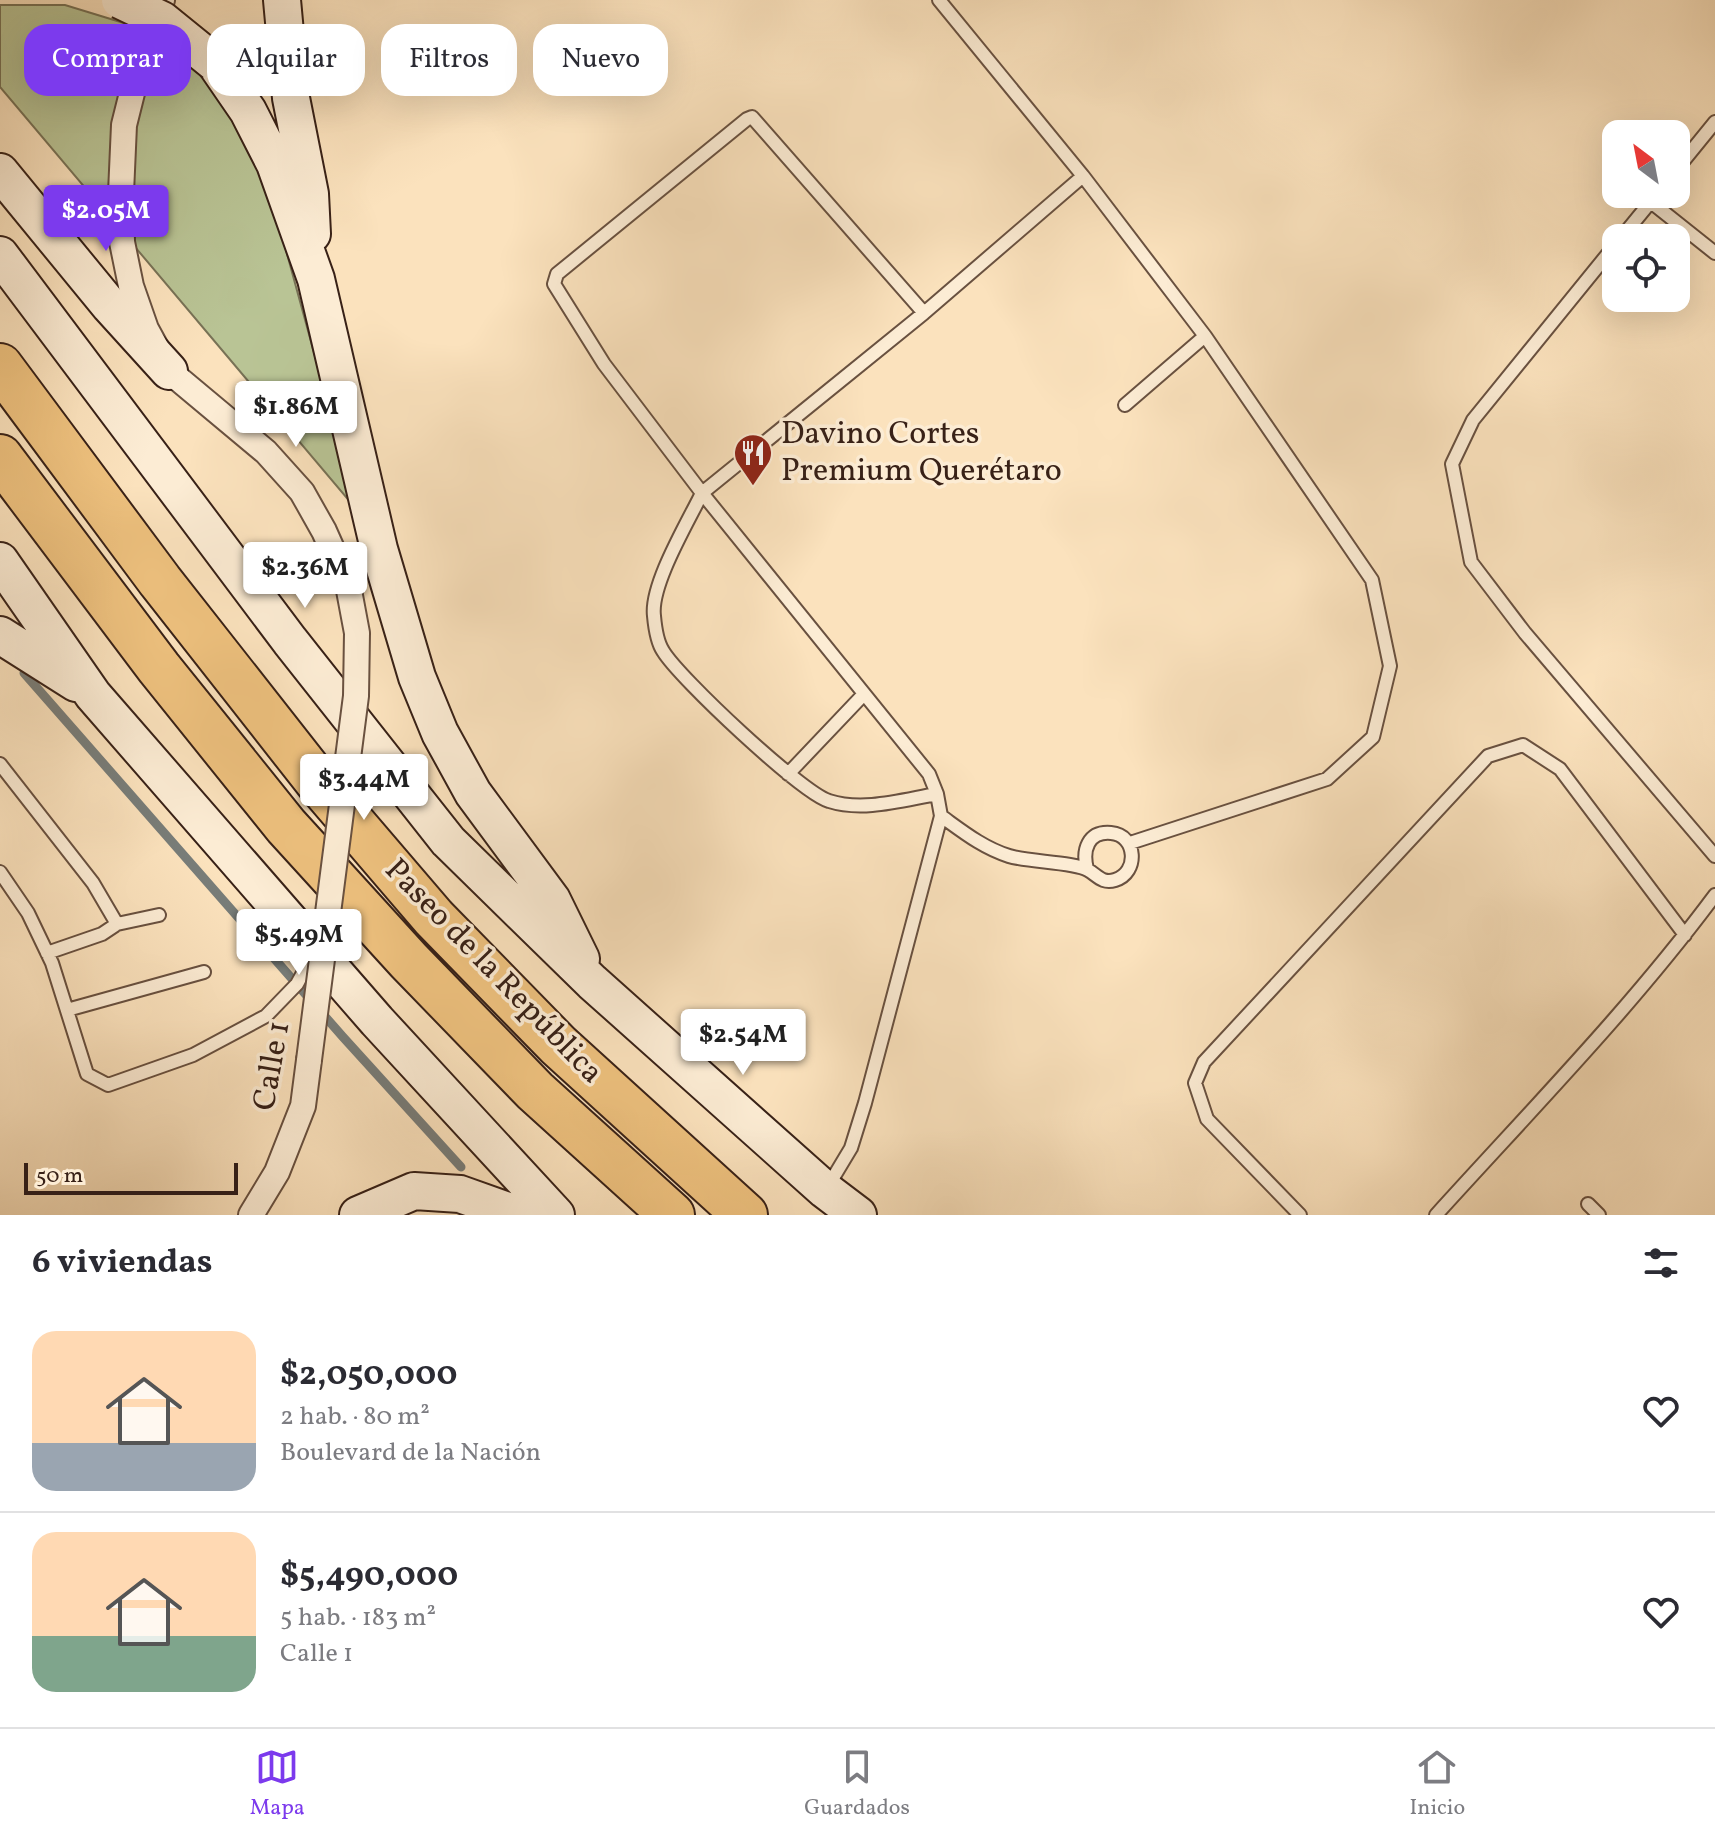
<!DOCTYPE html>
<html lang="es">
<meta charset="utf-8">
<style>
:root{--surface:#fff;--page:#f2f2f3;--text:#2b2b33;--muted:#7c7c81;--line:#e1e1e2;--accent:#7c3aed}
body{margin:0;font-family:Vollkorn,serif;background:var(--page);color:var(--text);height:100vh;display:flex;flex-direction:column;font-size:30px;white-space:nowrap}
*{box-sizing:border-box;margin:0}
p{font-size:26px;color:var(--muted)}
.icon{flex:none;width:44px;height:44px;fill:none;stroke:currentColor;stroke-width:2;stroke-linecap:round;stroke-linejoin:round}
.map{position:relative;height:1215px;overflow:hidden}
.details{display:flex;flex-direction:column;background:var(--surface);flex:1}
.details>*{flex:none}
.guide{position:absolute;left:24px;top:24px;width:800px;height:72px;display:flex;gap:16px}
.needle{width:52px;rotate:328deg}
.controls{position:absolute;left:1602px;top:120px;display:grid;gap:16px}
.controls a{display:grid;place-items:center;width:88px;height:88px;border-radius:16px;background:var(--surface);box-shadow:0 8px 32px #0002;font-size:40px}
.scale{position:absolute;left:24px;bottom:20px;width:214px;box-sizing:border-box;padding-left:8px;border:4px solid #382117;border-top:0;font-size:22px;line-height:28px;white-space:nowrap;color:#382117;-webkit-text-stroke:6px #fcecd4;paint-order:stroke}
.price{position:absolute;translate:-50% -68px;padding:0 18px;border-radius:8px;background:#fff;color:#222;font-size:26px;line-height:52px;filter:drop-shadow(0 2px 4px #0008)}
.price::after{content:'';position:absolute;left:50%;top:48px;width:24px;height:18px;margin-left:-12px;background:inherit;clip-path:polygon(0 0,100% 0,50% 100%)}
.price.current{background:var(--accent);color:#fff}
ul{padding:0;list-style:none}
li{display:flex;align-items:center;gap:24px;height:200px;padding:0 32px}
li+li{border-top:2px solid var(--line)}
li span{display:grid;place-items:center;flex:none;width:224px;height:160px;border-radius:24px;color:#555}
li>.icon{margin-inline-start:auto}
span .icon{width:96px;height:96px;fill:#fffc;stroke-width:1}
li b{font-size:34px}
h2{display:flex;justify-content:space-between;align-items:center;height:96px;padding:0 32px;font-size:34px}
.chip{padding:0 28px;border-radius:24px;background:var(--surface);box-shadow:0 8px 32px #0002;font-size:28px;line-height:72px}
.chip.current{background:var(--accent);color:#fff}
.dock{display:flex;justify-content:space-around;align-items:center;height:112px;border-top:2px solid var(--line);background:var(--surface);font-size:22px;color:var(--muted)}
.dock a{display:grid;justify-items:center;gap:4px}
.dock .current{color:var(--accent)}
.map>svg:first-child{display:block}
.green{fill:#b9c495;stroke:#787256;stroke-width:2}
.lines{fill:none;stroke-linecap:round;stroke-linejoin:round}
.stream{stroke:#787d79;stroke-width:9}
.lane-casing{stroke:#695140;stroke-width:16}
.street-casing{stroke:#695140;stroke-width:28}
.secondary-casing{stroke:#382117;stroke-width:40}
.highway-casing{stroke:#382117;stroke-width:48}
.lane{stroke:#fcecd4;stroke-width:12}
.street{stroke:#fcecd4;stroke-width:24}
.secondary{stroke:#fcecd4;stroke-width:36}
.highway{stroke:#eec17e;stroke-width:44}
.street-bridge-casing{stroke:#695140;stroke-width:28;stroke-linecap:butt}
.secondary-bridge-casing{stroke:#382117;stroke-width:40;stroke-linecap:butt}
.street-bridge{stroke:#fcecd4;stroke-width:24}
.secondary-bridge{stroke:#fcecd4;stroke-width:36}
.labels{text-anchor:middle;dominant-baseline:central;stroke-width:7;stroke-linejoin:round;paint-order:stroke}
.poi-label{font-size:32px;fill:#382117;stroke:#fcecd4;text-anchor:start}
.street-label{font-size:32px;fill:#382117;stroke:#fcecd4}
</style>
<div class="map">
<svg width="1715" height="1215" viewBox="0 0 1715 1215">
<rect width="100%" height="100%" fill="#fbe2bd"/>
<filter id="stains"><feTurbulence type="fractalNoise" baseFrequency=".0025" numOctaves="4"/><feColorMatrix values="0 0 0 0 .2 0 0 0 0 .09 0 0 0 0 .02 0 0 0 .5 -.17"/></filter>
<radialGradient id="worn" r=".72"><stop offset=".6" stop-color="#630" stop-opacity="0"/><stop offset="1" stop-color="#630" stop-opacity=".3"/></radialGradient>
<path class="green" d="M0 5H65L140 28 209 79 263 166 357 510 0 87Z"/>
<g class="lines">
<path class="stream" d="M24 673 343 1037 461 1167"/>
<g class="lane-casing">
<path id="lane" d="M1676 170 1715 122
M1083 176 1205 336 1125 405
M1651 202 1715 253
M1621 238 1657 194
M1616 244 1473 420 1452 464 1471 562 1525 633 1715 856
M924 313 752 117 747 119 557 274 554 284 604 364 702 493C688 522 650 585 654 616 655 627 657 642 663 651 679 678 802 793 829 801 863 812 902 800 937 794
M0 764 93 883 117 924 102 934 47 953
M788 774 864 694
M941 816C962 831 983 848 1009 856 1028 862 1074 862 1088 870 1097 875 1102 884 1115 880 1139 873 1137 835 1111 833 1088 831 1082 850 1087 869
M1130 843 1327 779 1373 737 1390 666 1372 580 1205 336
M0 872 28 913 52 963 87 1074 108 1085 193 1055 266 1016 297 984 314 953
M117 924 159 915
M67 1010 204 972
M827 1188 851 1148 865 1103 941 816 937 794 929 774 702 493 924 313 1083 176 939 0
M1588 1204 1599 1215
M1300 1215 1207 1119 1195 1083 1204 1062 1488 756 1523 745 1560 769 1685 935
M1436 1215C1531 1110 1631 1008 1715 895"/>
</g>
<g class="street-casing">
<path id="street" d="M162 0 140 61 124 125 121 193 122 242 131 286 146 329 169 371 266 452 302 492 324 531 348 585
M251 1215 277 1172 303 1106 309 1060"/>
</g>
<g class="secondary-casing">
<path id="secondary" d="M282 0 291 98 310 194 312 234
M215 63 248 111 275 164 316 279 379 549 417 677 440 733 473 793 552 900 581 959
M0 172 110 306 169 371
M0 255 290 641 448 841 592 982 825 1190 858 1215
M0 561 93 695 377 1021 556 1215
M0 635 76 683
M358 1215 414 1191 460 1194 519 1215"/>
</g>
<g class="highway-casing">
<path id="highway" d="M0 366 160 581 321 786 434 918 558 1045 745 1215
M0 457 159 668 286 826 409 961 535 1091 672 1215"/>
</g>
<use href="#lane" class="lane"/>
<use href="#street" class="street"/>
<use href="#secondary" class="secondary"/>
<use href="#highway" class="highway"/>
<g class="street-bridge-casing">
<path id="street-bridge" d="M309 1060 356 696 357 633 348 585"/>
</g>
<g class="secondary-bridge-casing">
<path id="secondary-bridge" d="M120 0 162 20 215 63"/>
</g>
<use href="#street-bridge" class="street-bridge"/>
<use href="#secondary-bridge" class="secondary-bridge"/>
</g>
<defs>
<g id="restaurant-pin" transform="scale(2)"><path d="M0 17L-7.5 6A9.5 9.5 0 1 1 7.5 6Z" fill="#8f2418" stroke="#fcecd4"/><path d="M-5-6h1v4h1v-4h1v4h1v-4h1v5L-1.5 .5V6h-2V.5L-5-1ZM5-6V6H3V1.5H1.5Q1.5-4 5-6Z" fill="#fff"/></g>
</defs>
<g fill-rule="evenodd">
<use href="#restaurant-pin" x="753" y="453"/>
</g>
<g class="labels">
<g class="poi-label">
<text x="781" y="435">Davino Cortes<tspan x="781" dy="37">Premium Querétaro</tspan></text>
</g>
<g class="street-label">
<text transform="translate(493 972) rotate(46)">Paseo de la República</text>
<text transform="translate(273 1066) rotate(-80)">Calle 1</text>
</g>
</g>
<rect width="100%" height="100%" filter="url(#stains)"/>
<rect width="100%" height="100%" fill="url(#worn)"/>
</svg>
<div class="controls">
<a><svg class="needle" viewBox="-14 -14 28 28"><path d="M0-13l5 13h-10z" fill="#e53935"/><path d="M0 13l5-13h-10z" fill="#7c7c81"/></svg></a>
<a><svg class="icon" aria-label="locate" viewBox="0 0 24 24"><circle cx="12" cy="12" r="6"/><path d="M12 2v4M12 18v4M2 12h4M18 12h4"/></svg></a>
</div>
<div class="scale">50 m</div>
<b class="price current" style="left:106px;top:253px">$2.05M</b>
<b class="price" style="left:296px;top:449px">$1.86M</b>
<b class="price" style="left:305px;top:610px">$2.36M</b>
<b class="price" style="left:364px;top:822px">$3.44M</b>
<b class="price" style="left:299px;top:977px">$5.49M</b>
<b class="price" style="left:743px;top:1077px">$2.54M</b>
<div class="guide">
<a class="chip current">Comprar</a>
<a class="chip">Alquilar</a>
<a class="chip">Filtros</a>
<a class="chip">Nuevo</a>
</div>
</div>
<section class="details">
<h2>6 viviendas<svg class="icon" aria-label="filters" viewBox="0 0 24 24"><path d="M4 7h16M4 17h16"/><circle cx="9" cy="7" r="2"/><circle cx="15" cy="17" r="2"/></svg></h2>
<ul>
<li><span style="background:linear-gradient(#ffd9b3 70%,#9aa5b1 0)"><svg class="icon" aria-label="home" viewBox="0 0 24 24"><path d="M3 11l9-7 9 7M6 9v11h12V9"/></svg></span><div><b>$2,050,000</b><p>2 hab. · 80 m²</p><p>Boulevard de la Nación</p></div><svg class="icon" aria-label="heart" viewBox="0 0 24 24"><path d="M12 20l-8-8c-3-5 5-10 8-4 3-6 11-1 8 4z"/></svg></li>
<li><span style="background:linear-gradient(#ffd9b3 65%,#7fa58c 0)"><svg class="icon" aria-label="home" viewBox="0 0 24 24"><path d="M3 11l9-7 9 7M6 9v11h12V9"/></svg></span><div><b>$5,490,000</b><p>5 hab. · 183 m²</p><p>Calle 1</p></div><svg class="icon" aria-label="heart" viewBox="0 0 24 24"><path d="M12 20l-8-8c-3-5 5-10 8-4 3-6 11-1 8 4z"/></svg></li>
</ul>
</section>
<nav class="dock">
<a class="current"><svg class="icon" aria-label="map" viewBox="0 0 24 24"><path d="M3 6l6-2 6 2 6-2v14l-6 2-6-2-6 2zM9 4v14M15 6v14"/></svg>Mapa</a>
<a><svg class="icon" aria-label="saved" viewBox="0 0 24 24"><path d="M7 4h10v16l-5-4-5 4z"/></svg>Guardados</a>
<a><svg class="icon" aria-label="home" viewBox="0 0 24 24"><path d="M3 11l9-7 9 7M6 9v11h12V9"/></svg>Inicio</a>
</nav>
